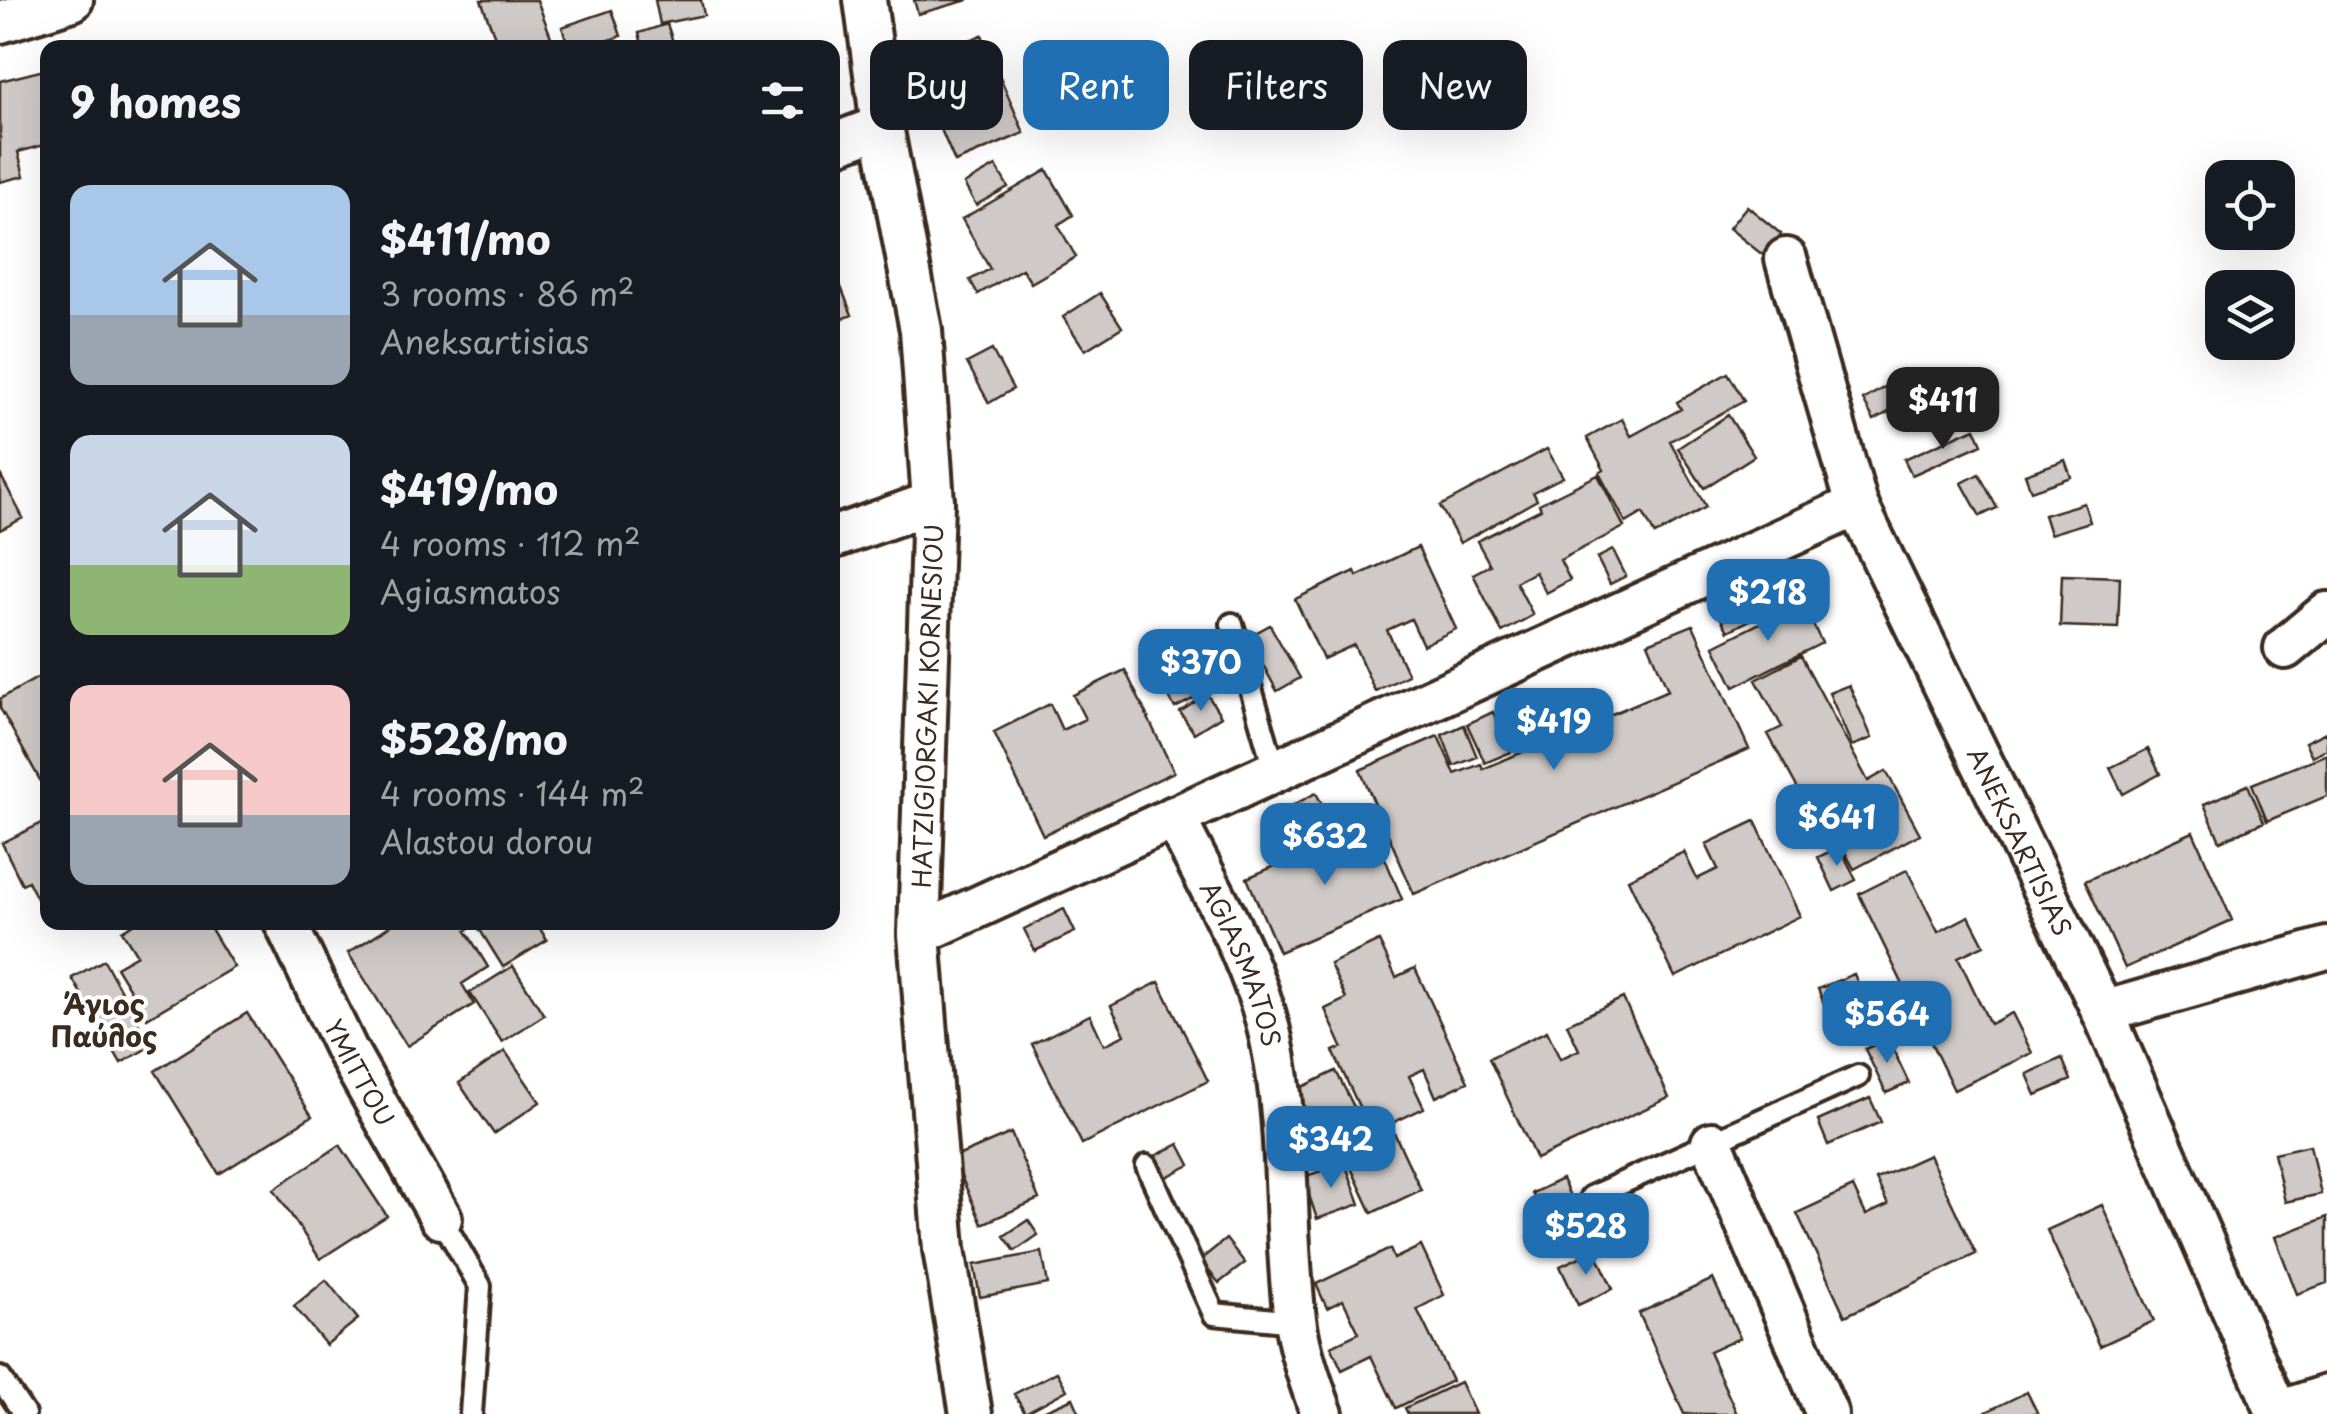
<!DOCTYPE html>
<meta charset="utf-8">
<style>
:root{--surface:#171b24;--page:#242831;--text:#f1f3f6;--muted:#9ea1a6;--accent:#1f6fb2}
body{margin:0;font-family:"Playpen Sans",sans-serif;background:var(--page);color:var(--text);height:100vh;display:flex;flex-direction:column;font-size:38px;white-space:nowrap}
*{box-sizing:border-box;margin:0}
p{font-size:32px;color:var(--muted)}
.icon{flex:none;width:55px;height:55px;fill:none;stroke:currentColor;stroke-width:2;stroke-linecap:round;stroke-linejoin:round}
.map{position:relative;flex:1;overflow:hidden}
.drawer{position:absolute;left:40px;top:40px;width:800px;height:890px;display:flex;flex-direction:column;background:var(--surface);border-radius:20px;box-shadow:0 10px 40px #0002}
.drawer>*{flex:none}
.banner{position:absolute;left:870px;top:40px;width:950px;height:90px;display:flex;gap:20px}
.buttons{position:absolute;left:2205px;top:160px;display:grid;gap:20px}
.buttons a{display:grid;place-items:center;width:90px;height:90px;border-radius:20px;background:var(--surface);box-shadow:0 10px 40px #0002;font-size:50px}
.price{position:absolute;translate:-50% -85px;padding:0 22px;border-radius:20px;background:var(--accent);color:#fff;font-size:32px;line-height:65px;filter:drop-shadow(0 2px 5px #0008)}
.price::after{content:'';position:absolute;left:50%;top:60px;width:30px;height:22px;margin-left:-15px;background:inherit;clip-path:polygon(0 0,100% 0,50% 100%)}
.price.selected{background:#222;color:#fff}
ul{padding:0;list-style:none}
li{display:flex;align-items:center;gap:30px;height:250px;padding:0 30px}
li span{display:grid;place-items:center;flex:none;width:280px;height:200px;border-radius:20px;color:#555}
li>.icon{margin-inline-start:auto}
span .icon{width:120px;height:120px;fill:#fffc;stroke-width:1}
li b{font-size:42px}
h2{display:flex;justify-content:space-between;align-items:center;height:120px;padding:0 30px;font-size:42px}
.pill{padding:0 35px;border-radius:20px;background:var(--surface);box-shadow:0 10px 40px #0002;font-size:35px;line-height:90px}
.pill.selected{background:var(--accent);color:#fff}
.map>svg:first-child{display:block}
.building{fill:#cfcac7;stroke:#3b2a1e;stroke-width:2.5}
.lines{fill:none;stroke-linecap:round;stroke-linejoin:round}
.lane-casing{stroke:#3b2a1e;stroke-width:28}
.street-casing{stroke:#3b2a1e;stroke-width:48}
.lane{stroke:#fff;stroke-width:20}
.street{stroke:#fff;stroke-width:40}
.labels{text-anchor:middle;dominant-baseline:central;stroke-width:8;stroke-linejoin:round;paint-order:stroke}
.street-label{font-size:25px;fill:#3b2a1e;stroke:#fff}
.neighbourhood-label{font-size:28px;font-weight:bold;fill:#3b2a1e;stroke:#fff}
</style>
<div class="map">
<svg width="2327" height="1414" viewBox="0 0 2327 1414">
<rect width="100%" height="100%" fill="#fff"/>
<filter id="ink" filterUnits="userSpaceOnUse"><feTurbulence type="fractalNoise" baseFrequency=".01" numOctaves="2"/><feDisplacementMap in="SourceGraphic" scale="20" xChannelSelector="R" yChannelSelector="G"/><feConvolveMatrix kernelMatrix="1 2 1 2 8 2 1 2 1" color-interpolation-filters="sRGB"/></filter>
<g filter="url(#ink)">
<path class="building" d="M481 0H537L551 37 523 48H499Z
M655 0H701L704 15 660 24Z
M914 0H968L918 14Z
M612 10 621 36 587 48H569L562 27Z
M667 24 675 48H643L639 33Z
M982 35 1024 133 955 162 913 64Z
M48 69V144L18 152 24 176 0 182V81Z
M996 166 1008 187 976 205 964 184Z
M1047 170 1073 215 1058 225 1076 257 1031 283 1022 269 978 294 970 280 990 269 962 219Z
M1747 206 1781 234 1764 256 1729 228Z
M832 264 852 315 832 323Z
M1100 293 1122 327 1085 350 1063 317Z
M992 350 1013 389 989 403 967 363Z
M1728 373 1744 401 1670 441 1706 507 1655 535 1643 513 1626 523 1599 473 1604 470 1587 438 1622 419 1631 436 1681 409 1677 402Z
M1895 381 1907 402 1874 420 1863 400Z
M1728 415 1754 456 1704 488 1678 448Z
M1975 428 1982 444 1912 475 1904 459Z
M1547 449 1563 477 1533 492 1537 500 1460 543 1440 506Z
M2065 460 2071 477 2031 491 2025 474Z
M0 474 23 518 0 530Z
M1979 474 1997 508 1980 516 1962 483Z
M1598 475 1624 527 1560 560 1570 580 1546 593 1535 572 1516 582 1533 615 1502 632 1473 574 1490 565 1477 541 1541 509 1539 504Z
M2084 503 2090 522 2050 534 2044 515Z
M1418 547 1456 629 1423 645 1411 619 1387 630 1408 675 1375 691 1354 645 1323 659 1295 599 1355 571 1357 576Z
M1613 550 1626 576 1610 584 1597 558Z
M2062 575 2120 577 2118 628 2060 626Z
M1766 591 1774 608 1728 631 1719 615Z
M1802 602 1822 643 1734 687 1714 646Z
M1270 625 1300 678 1277 691 1248 637Z
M1693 625 1749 749 1414 894 1360 770 1438 736 1455 774 1481 764 1483 769 1668 690 1648 643Z
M1801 656 1868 781 1886 771 1920 834 1854 869 1822 808 1811 813 1768 734 1782 727 1756 680Z
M1200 660 1214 688 1175 708 1160 681Z
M1125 670 1174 772 1043 835 994 732 1050 704 1062 730 1085 719 1073 695Z
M48 672V776L40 780 0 708V699Z
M1849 685 1872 738 1852 746 1829 693Z
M1207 694 1221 716 1194 733 1180 712Z
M1493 712 1511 752 1485 763 1467 724Z
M1464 725 1477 757 1454 766 1442 735Z
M2326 732 2327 749 2312 756 2305 742Z
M2148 749 2160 774 2123 794 2110 768Z
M2327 754V796L2267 821 2252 784Z
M2248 785 2264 822 2220 841 2204 804Z
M1316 793 1333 825 1305 840 1288 808Z
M48 820V920L28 881 22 884 2 843Z
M1755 821 1800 916 1675 977 1628 879 1684 852 1697 879 1718 869 1706 844Z
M1371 825 1402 899 1279 952 1247 878Z
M2193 832 2232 920 2125 968 2085 881Z
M1840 847 1856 880 1834 891 1818 857Z
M1907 870 1938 932 1969 916 1984 945 1958 957 1990 1024 2012 1013 2032 1053 1954 1090 1859 894Z
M1064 909 1075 932 1035 951 1024 929Z
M136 922H207L234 967 147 1018 116 967 137 955 122 931Z
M396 922H467L470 928 466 931 488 967 462 984 474 1004 407 1046 348 953Z
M475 922H536L547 940 503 967Z
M1379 941 1396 977 1415 968 1468 1082 1436 1097 1424 1069 1409 1076 1424 1108 1390 1124 1421 1190 1372 1213 1340 1144 1370 1130 1333 1051 1342 1047 1325 1009 1346 999 1330 964Z
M104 960 151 1046 121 1063 72 978Z
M513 966 544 1015 502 1042 470 993Z
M1854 974 1875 1025 1839 1040 1818 989Z
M1159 982 1208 1081 1082 1144 1032 1044 1090 1015 1104 1045 1125 1035 1111 1006Z
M1623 998 1669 1098 1536 1159 1489 1058 1547 1031 1560 1059 1579 1050 1567 1024Z
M247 1013 312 1116 219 1174 155 1071Z
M1888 1039 1909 1083 1886 1093 1865 1049Z
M505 1051 540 1102 494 1134 459 1083Z
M2062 1058 2071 1080 2036 1095 2027 1074Z
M1336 1071 1355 1109 1315 1129 1296 1090Z
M1870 1098 1881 1122 1828 1145 1818 1121Z
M1011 1133 1039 1199 982 1224 953 1158Z
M1179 1144 1190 1165 1164 1178 1153 1157Z
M340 1145 387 1216 320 1259 274 1189Z
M2310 1145 2321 1194 2285 1202 2274 1153Z
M1929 1155 1976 1254 1845 1316 1797 1213 1853 1187 1866 1215 1888 1205 1876 1179Z
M1345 1163 1360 1204 1317 1219 1303 1177Z
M1562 1179 1578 1213 1548 1228 1532 1193Z
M2102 1205 2154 1321 2100 1346 2047 1230Z
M2327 1217V1283L2297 1294 2275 1237Z
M1028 1220 1038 1235 1015 1251 1004 1236Z
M1226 1239 1245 1263 1219 1283 1200 1260Z
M1421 1246 1444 1295 1417 1309 1452 1381 1396 1408 1371 1356 1342 1370 1331 1346 1359 1333 1343 1300 1327 1308 1316 1284 1390 1249 1394 1259Z
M1595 1250 1613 1289 1578 1305 1560 1266Z
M1042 1252 1048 1284 980 1297 974 1265Z
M1713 1279 1740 1338 1709 1352 1737 1414H1684L1639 1313Z
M326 1280 358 1319 326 1345 294 1306Z
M1057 1372 1067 1390 1025 1413 1014 1394Z
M1460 1382 1475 1414H1408L1405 1408Z
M2027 1392 2038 1414H1982Z
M1073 1398 1080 1414H1036Z"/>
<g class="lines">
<g class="lane-casing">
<path id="lane" d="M1232 624 1275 771
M1147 1166 1214 1314 1295 1322
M1591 1197 1858 1076
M441 1218 480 1286 471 1414
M0 1378 24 1414"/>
</g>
<g class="street-casing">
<g id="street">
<path d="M865 0 882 126 921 330 933 502 919 934 944 1249 971 1414"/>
<path d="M0 22 72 0"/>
<path d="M832 145 882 126"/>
<path id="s1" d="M1786 259 1857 505 2103 1012 2278 1414"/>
<path d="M832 538 933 502"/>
<path d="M2285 648 2327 613"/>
<path id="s2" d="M1174 817C1210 889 1254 960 1271 1039 1291 1131 1283 1227 1295 1319 1299 1351 1311 1384 1322 1414"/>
<path id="s3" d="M285 922 346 1049 441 1218"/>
<path d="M919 934 1857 505"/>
<path d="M2103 1012 2327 948"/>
<path d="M1712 1143 1827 1414"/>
<path d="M2278 1412 2327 1396"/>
</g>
</g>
<use href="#lane" class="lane"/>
<use href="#street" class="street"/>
</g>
</g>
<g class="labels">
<g class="street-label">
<text transform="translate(927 706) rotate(-88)">HATZIGIORGAKI KORNESIOU</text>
<text stroke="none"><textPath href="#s1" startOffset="630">ANEKSARTISIAS</textPath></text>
<text stroke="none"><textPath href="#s2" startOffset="162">AGIASMATOS</textPath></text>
<text stroke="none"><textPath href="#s3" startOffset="168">YMITTOU</textPath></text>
</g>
<g class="neighbourhood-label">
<text x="104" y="1003">Άγιος<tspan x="104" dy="32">Παύλος</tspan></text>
</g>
</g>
</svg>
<div class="buttons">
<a><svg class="icon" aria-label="locate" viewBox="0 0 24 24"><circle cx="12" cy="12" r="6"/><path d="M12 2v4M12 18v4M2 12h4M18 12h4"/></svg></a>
<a><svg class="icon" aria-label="layers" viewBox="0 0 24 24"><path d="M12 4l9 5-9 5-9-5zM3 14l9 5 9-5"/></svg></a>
</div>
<b class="price selected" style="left:1943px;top:452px">$411</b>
<b class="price" style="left:1768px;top:644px">$218</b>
<b class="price" style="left:1201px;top:714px">$370</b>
<b class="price" style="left:1554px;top:773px">$419</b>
<b class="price" style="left:1837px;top:869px">$641</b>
<b class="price" style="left:1325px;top:888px">$632</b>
<b class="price" style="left:1887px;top:1066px">$564</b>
<b class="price" style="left:1331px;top:1191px">$342</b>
<b class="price" style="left:1586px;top:1278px">$528</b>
<div class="banner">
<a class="pill">Buy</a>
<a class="pill selected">Rent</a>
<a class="pill">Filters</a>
<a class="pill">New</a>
</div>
<section class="drawer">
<h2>9 homes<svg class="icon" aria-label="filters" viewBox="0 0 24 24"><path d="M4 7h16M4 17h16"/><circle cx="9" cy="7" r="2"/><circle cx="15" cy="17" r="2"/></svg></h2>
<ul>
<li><span style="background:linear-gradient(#a9c7e8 65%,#9aa5b1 0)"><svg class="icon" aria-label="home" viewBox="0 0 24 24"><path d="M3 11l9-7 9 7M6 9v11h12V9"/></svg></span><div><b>$411/mo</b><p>3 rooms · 86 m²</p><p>Aneksartisias</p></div></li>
<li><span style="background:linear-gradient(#c9d6e8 65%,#8fb573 0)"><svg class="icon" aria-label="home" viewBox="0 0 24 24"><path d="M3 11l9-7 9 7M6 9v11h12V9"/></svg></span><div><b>$419/mo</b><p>4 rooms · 112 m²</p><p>Agiasmatos</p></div></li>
<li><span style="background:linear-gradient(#f6c9c9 65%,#9aa5b1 0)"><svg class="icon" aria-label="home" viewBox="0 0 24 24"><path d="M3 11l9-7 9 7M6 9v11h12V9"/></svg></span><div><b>$528/mo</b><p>4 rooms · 144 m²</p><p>Alastou dorou</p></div></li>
</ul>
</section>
</div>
